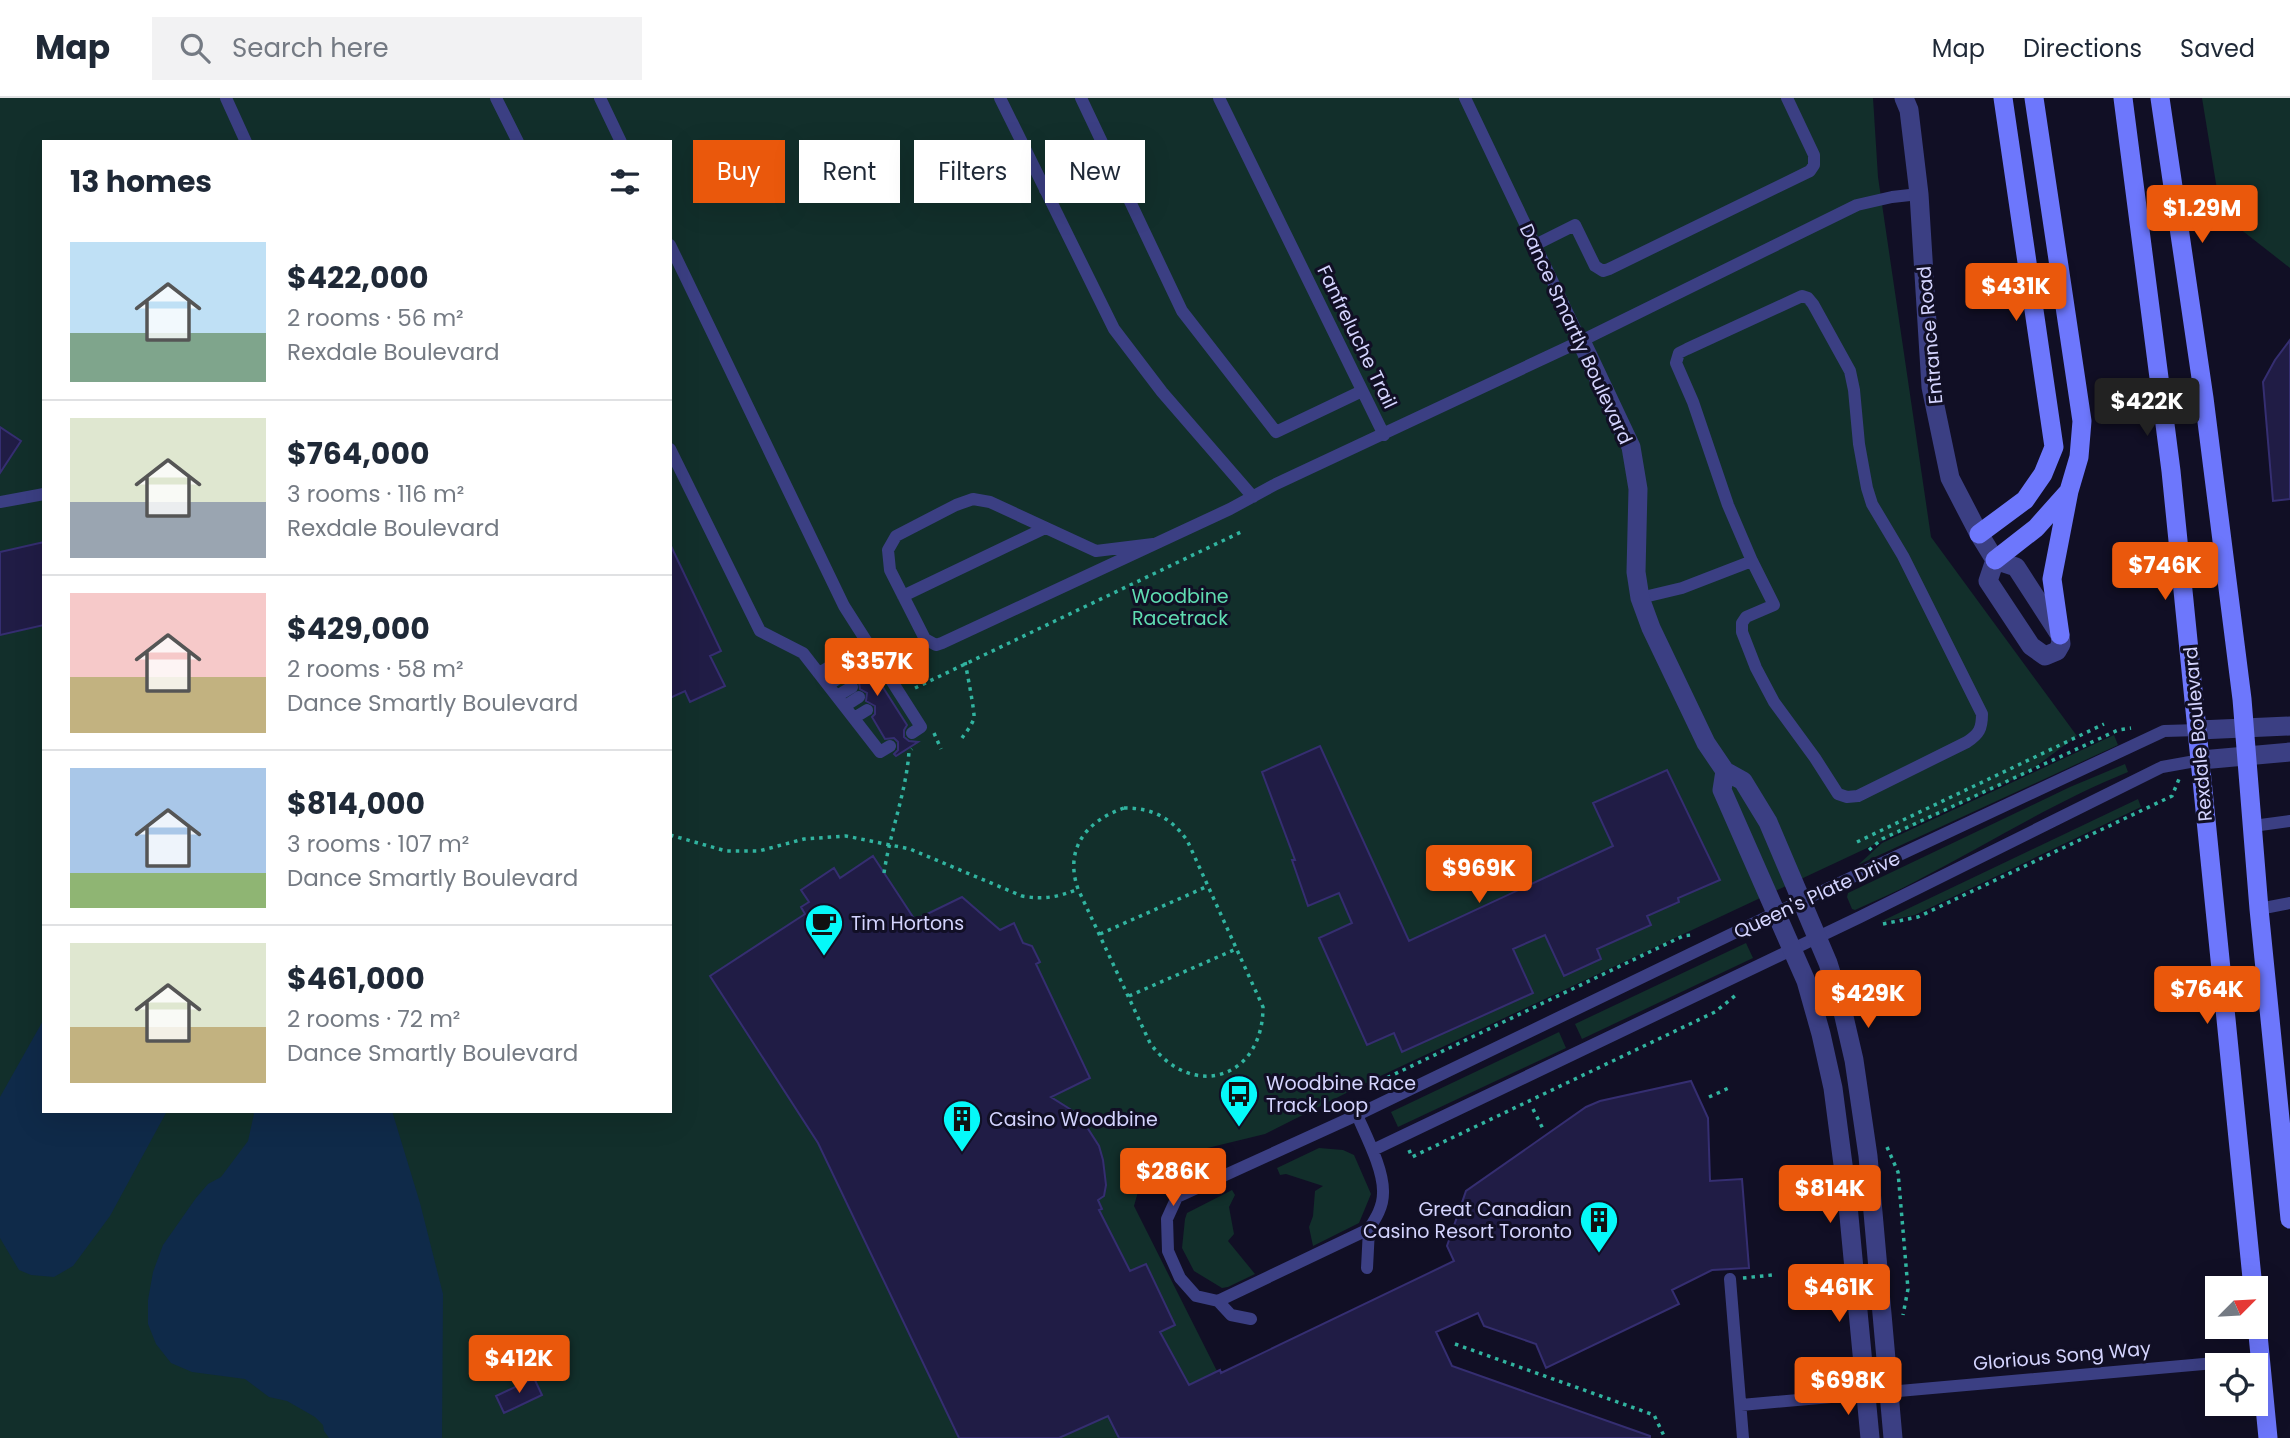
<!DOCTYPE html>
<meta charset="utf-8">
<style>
:root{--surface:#fff;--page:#f2f2f3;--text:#1f2937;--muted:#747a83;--line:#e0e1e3;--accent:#ea580c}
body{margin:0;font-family:Poppins,sans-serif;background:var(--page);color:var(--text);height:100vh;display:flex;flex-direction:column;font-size:26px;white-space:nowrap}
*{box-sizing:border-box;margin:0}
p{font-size:23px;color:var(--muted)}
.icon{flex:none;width:38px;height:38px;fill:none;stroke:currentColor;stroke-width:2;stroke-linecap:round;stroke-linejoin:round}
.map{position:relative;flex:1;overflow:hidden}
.drawer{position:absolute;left:42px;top:42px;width:630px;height:973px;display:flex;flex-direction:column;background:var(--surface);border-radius:0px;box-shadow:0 7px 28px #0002}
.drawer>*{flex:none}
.top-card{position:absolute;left:693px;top:42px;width:665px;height:63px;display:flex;gap:14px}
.needle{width:46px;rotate:66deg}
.buttons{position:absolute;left:2205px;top:1178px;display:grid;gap:14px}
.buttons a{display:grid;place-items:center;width:63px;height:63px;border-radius:0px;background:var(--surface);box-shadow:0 7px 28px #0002;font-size:35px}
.price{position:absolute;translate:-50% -60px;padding:0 16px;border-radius:7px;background:var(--accent);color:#fff;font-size:23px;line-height:46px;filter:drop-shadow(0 2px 4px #0008)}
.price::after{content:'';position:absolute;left:50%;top:42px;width:21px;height:16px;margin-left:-10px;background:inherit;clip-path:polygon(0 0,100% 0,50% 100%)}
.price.active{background:#222;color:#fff}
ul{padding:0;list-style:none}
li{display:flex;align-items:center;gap:21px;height:175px;padding:0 28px}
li+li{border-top:2px solid var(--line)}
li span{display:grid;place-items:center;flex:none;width:196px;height:140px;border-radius:0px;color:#555}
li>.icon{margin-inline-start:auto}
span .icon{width:84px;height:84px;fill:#fffc;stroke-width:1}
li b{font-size:30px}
h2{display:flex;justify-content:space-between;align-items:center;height:84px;padding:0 28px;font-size:30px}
.pill{padding:0 24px;border-radius:0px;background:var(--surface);box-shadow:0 7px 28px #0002;font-size:24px;line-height:63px}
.pill.active{background:var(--accent);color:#fff}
header{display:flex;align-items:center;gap:42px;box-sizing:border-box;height:98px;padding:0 35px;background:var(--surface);border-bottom:2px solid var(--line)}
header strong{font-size:33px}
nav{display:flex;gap:38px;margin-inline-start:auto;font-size:24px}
.search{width:490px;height:63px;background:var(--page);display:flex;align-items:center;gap:18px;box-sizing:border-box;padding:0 24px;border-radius:0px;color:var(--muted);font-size:26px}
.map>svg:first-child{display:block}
.green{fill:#122f2b;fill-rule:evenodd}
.water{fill:#0f2a49}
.building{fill:#201c45;stroke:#352e71;stroke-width:2}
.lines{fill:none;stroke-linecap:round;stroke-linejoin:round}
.path{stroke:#31b4a0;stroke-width:3.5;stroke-dasharray:3.5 5;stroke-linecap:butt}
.service{stroke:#3b3f83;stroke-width:12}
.minor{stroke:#3b3f83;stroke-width:19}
.tertiary{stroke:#3b3f83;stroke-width:19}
.secondary{stroke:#6d77fc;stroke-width:19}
.labels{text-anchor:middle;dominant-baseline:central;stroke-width:6;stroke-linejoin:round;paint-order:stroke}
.street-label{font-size:19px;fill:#d4d4fe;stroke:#110f25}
.park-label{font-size:19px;fill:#60ddb2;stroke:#110f25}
.poi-label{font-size:19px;fill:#d4d4fe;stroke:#110f25;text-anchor:start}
</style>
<header>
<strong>Map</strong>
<div class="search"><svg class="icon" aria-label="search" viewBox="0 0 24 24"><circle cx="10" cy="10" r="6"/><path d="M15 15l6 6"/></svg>Search here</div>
<nav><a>Map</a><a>Directions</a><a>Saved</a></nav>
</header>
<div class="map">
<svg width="2290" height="1340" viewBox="0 0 2290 1340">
<rect width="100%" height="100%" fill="#110f25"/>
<path class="green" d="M0 0H1873L1878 79 1931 439 2077 638 2027 675 1374 981 1265 1036 1146 1065 1134 1108 1225 1289 1125 1340H0ZM44 44H670V1013H44Z
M2202 0H2290V170L2221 116Z
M2114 637 2118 647 1858 767 1882 745Z
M2125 666 2128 674C2054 704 1988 746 1918 782 1898 793 1876 802 1855 812L1852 811 1847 799 1848 795 2070 689Z
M2138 701 2141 709 1915 817 1880 824Z
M1746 845 1753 860 1582 941 1575 926Z
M1559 934 1566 950 1398 1029 1391 1014Z
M1319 1050 1343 1052 1354 1057 1371 1096 1359 1125 1313 1148 1309 1129 1313 1118 1315 1093 1323 1088 1286 1076 1280 1077 1277 1070Z
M1232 1092 1235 1097 1229 1109 1234 1136 1228 1143 1255 1176 1228 1189 1222 1190 1194 1173 1182 1150 1185 1121 1187 1115Z"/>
<path class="water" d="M44 921V1013H167L110 1118 73 1168 54 1179 31 1177 19 1172 0 1140V999Z
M252 1013H392L420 1105 443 1196 442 1340H329L324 1333 323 1327 315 1319 287 1303 269 1299 245 1281 192 1274 171 1265 156 1246 148 1226V1202L153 1174 163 1147 196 1100 208 1086 221 1079 248 1043 254 1016Z"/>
<path class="building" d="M2290 242V401L2273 403 2263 284 2275 262Z
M0 329 21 343 0 375Z
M44 444V527L0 537V454Z
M670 446 721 553 710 558 725 588 690 604 685 593 670 600Z
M854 544 907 627 904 632V639L909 643 918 644 896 658 894 656 898 652V644L894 640 885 641 872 619 875 616V608L866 603 867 595 860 591 859 584 853 580V572L845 567 844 559 837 555Z
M1320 648 1409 843 1613 748 1593 705 1667 672 1720 782 1678 800 1679 804 1647 818 1651 827 1597 851 1601 861 1564 878 1545 837 1513 851 1533 895 1402 954 1394 935 1367 947 1319 840 1352 825 1339 795 1308 808 1292 762H1295L1262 674Z
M873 758 915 822 962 799 1000 832 1014 825 1023 845 1032 848 1040 864 1036 866 1090 980 1051 999 1073 1013 1083 1023 1099 1048 1103 1062 1106 1087 1104 1098 1098 1102 1102 1111 1099 1112 1130 1173 1146 1166 1175 1227 1160 1234 1189 1287 1220 1272 1221 1275 1454 1163 1447 1148 1466 1093 1586 1009 1600 1003 1691 983 1708 1020 1710 1083 1742 1081 1749 1170 1712 1172 1672 1192 1679 1206 1546 1270 1536 1246 1484 1228 1478 1215 1436 1234 1452 1268 1650 1338V1340H1119L1108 1318 1059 1340H959L818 1045 710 878 805 816 801 809 809 804 801 792 834 770 840 780Z
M534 1280 542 1297 504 1315 496 1298Z"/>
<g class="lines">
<path class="path" d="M915 590 1241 434
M934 635 941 651
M962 640C966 634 972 627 974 620 975 615 967 574 965 564
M1124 710C1152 710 1170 719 1187 742L1263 909C1263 981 1192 1003 1150 945L1078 791C1064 751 1086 723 1124 710Z
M670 737 726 753H759L804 741 846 738 910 751 1022 798C1044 802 1058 799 1078 791
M1857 744 2104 626
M1869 752 1882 741 2118 632 2131 630
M884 775C890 734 906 695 909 654L912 651
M1883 826 1918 819 2172 698 2179 681
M1100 836 1208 788
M1129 898 1236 851
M1378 989 1376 985 1683 838 1691 837
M1709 999 1731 989
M1533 1011 1543 1031
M1887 1049 1898 1074 1908 1191 1903 1217
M1409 1052 1412 1059 1715 914 1736 897
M1743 1180 1772 1177
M1455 1246 1654 1317 1665 1340"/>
<path class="service" d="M226 0 246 44
M496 0 518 44
M600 0 621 44
M1000 0 1114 231 1162 294 1253 399
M1081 0 1182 213 1276 334 1362 293
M1219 0 1384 337
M1465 0 1581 243
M1045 92 1109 60
M670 147 844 508 921 629 912 635
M1535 147 1575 127 1595 168 1603 173 1609 171 1810 73 1814 67V57L1787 0
M1802 198 1808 200 1813 206 1850 273 1854 292 1859 346 1867 390 1872 406 1903 458 1982 616C1982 631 1979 636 1967 644L1858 698 1847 699 1838 696 1815 660 1774 604 1756 570 1742 534V525L1746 519 1774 507 1752 463 1728 407 1693 304 1676 265 1679 255 1687 251Z
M670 351 760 533 803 555 880 654 890 648
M0 404 44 396
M1153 446 1096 453 990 404 973 401 956 407 896 438 888 452 890 472 925 541 936 547 942 545 1230 411 1276 386 1581 243 1857 107 1892 99 1919 96
M903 498 1045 430
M1640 500 1682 490 1752 463
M819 575 837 564
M828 587 845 576
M837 598 852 589
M845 608 859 599
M854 620 867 612
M2253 728 2290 723
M2259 811 2290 805
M1357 1017C1366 1038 1384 1072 1383 1095 1383 1109 1376 1120 1369 1131L1218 1203 1196 1198 1180 1180 1168 1153 1167 1121 1177 1099 1357 1017 1767 819 2164 633 2199 632
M1373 1052 1860 819 2162 669 2201 662
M1367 1170 1369 1131
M1730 1181 1743 1340
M1218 1203 1231 1217 1251 1221
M1741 1307 2260 1261"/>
<path class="minor" d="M1904 0 1909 12 1919 96 1931 289 1950 380 1979 436 1995 462 2016 469 2060 537 2061 546 2057 553 2045 558 2031 548 1988 483 1995 462"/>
<path class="tertiary" d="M1581 243 1631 349 1638 391 1636 474 1640 500 1651 530 1706 645 1725 673 1743 683 1768 724 1828 865 1842 910 1854 962 1868 1058 1893 1340
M2199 632 2290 628
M2201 662 2290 654
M1725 673 1722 692 1806 883 1821 936 1833 990 1847 1097 1870 1340"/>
<path class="secondary" d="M2034 0 2082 323 2079 359 2069 393 2052 481 2060 537
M2123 0 2171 373 2253 1190
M2160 0 2204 300 2242 601 2259 811 2290 1121
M2163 302C2178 308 2189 307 2204 300
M1979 436 2025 402 2043 376 2054 349 2003 0
M1995 462 2036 430 2069 393
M2256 1216 2268 1340"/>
</g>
<defs>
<g id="cafe-pin" transform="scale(2.0125)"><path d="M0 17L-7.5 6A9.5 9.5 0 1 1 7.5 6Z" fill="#05f9f9" stroke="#110f25"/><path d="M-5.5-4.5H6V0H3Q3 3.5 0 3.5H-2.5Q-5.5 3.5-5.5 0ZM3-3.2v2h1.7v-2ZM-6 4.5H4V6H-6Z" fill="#111"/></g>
<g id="bus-pin" transform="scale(2.0125)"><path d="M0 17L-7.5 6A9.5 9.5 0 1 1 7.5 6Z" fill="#05f9f9" stroke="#110f25"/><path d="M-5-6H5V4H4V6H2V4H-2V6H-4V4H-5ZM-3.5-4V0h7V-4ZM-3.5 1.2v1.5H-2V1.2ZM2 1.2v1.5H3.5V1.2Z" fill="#111"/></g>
<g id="building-pin" transform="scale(2.0125)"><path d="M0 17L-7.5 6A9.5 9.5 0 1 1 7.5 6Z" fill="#05f9f9" stroke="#110f25"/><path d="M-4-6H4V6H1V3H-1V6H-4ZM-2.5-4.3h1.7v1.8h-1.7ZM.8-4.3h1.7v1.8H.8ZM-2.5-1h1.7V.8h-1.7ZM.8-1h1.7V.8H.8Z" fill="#111"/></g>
</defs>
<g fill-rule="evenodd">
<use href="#cafe-pin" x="824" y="825"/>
<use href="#bus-pin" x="1239" y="996"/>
<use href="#building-pin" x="962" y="1021"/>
<use href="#building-pin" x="1599" y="1122"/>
</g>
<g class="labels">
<g class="street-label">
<text transform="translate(1576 236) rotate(65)">Dance Smartly Boulevard</text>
<text transform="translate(1930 237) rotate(-95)">Entrance Road</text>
<text transform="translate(1357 239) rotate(64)">Fanfreluche Trail</text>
<text transform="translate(2198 636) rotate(-95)">Rexdale Boulevard</text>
<text transform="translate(1817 797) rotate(-25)">Queen's Plate Drive</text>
<text transform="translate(2062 1258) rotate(-5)">Glorious Song Way</text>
</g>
<g class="park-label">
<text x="1180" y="498">Woodbine<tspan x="1180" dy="22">Racetrack</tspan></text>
</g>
<g class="poi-label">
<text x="851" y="825">Tim Hortons</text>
<text x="1266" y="985">Woodbine Race<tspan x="1266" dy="22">Track Loop</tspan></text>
<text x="989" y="1021">Casino Woodbine</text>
<text x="1572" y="1111" text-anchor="end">Great Canadian<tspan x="1572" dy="22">Casino Resort Toronto</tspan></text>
</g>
</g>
</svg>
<div class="buttons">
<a><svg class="needle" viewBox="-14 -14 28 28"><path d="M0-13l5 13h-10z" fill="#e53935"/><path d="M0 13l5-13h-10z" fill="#747a83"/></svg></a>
<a><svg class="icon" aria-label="locate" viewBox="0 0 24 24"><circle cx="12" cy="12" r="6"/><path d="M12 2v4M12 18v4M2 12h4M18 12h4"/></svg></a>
</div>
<b class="price" style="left:2202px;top:147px">$1.29M</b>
<b class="price" style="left:2016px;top:225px">$431K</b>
<b class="price active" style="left:2147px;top:340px">$422K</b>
<b class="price" style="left:2165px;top:504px">$746K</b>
<b class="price" style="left:877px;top:600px">$357K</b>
<b class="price" style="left:1479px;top:807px">$969K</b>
<b class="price" style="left:2207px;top:928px">$764K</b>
<b class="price" style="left:1868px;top:932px">$429K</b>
<b class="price" style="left:1173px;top:1110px">$286K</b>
<b class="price" style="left:1830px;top:1127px">$814K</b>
<b class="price" style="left:1839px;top:1226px">$461K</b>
<b class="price" style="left:519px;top:1297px">$412K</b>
<b class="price" style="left:1848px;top:1319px">$698K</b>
<div class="top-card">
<a class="pill active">Buy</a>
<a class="pill">Rent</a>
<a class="pill">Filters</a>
<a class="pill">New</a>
</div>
<section class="drawer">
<h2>13 homes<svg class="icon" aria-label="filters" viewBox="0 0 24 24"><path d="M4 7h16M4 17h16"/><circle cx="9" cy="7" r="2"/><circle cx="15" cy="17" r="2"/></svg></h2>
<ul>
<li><span style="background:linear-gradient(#bfe0f5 65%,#7fa58c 0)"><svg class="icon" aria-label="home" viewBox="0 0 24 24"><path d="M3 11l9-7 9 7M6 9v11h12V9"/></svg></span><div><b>$422,000</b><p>2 rooms · 56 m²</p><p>Rexdale Boulevard</p></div></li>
<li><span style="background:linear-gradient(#dfe7d0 60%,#9aa5b1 0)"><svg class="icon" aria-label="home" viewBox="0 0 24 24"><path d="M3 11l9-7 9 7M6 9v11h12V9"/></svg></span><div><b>$764,000</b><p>3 rooms · 116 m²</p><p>Rexdale Boulevard</p></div></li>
<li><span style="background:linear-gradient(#f6c9c9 60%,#c2b280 0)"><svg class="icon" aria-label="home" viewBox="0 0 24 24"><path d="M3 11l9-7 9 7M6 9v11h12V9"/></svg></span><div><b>$429,000</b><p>2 rooms · 58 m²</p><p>Dance Smartly Boulevard</p></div></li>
<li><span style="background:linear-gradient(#a9c7e8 75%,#8fb573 0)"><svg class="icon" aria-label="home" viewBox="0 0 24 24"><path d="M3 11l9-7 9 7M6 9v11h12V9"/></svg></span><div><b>$814,000</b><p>3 rooms · 107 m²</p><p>Dance Smartly Boulevard</p></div></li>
<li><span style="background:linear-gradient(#dfe7d0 60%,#c2b280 0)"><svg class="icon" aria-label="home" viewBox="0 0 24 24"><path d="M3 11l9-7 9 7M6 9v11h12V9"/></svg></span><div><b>$461,000</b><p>2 rooms · 72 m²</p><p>Dance Smartly Boulevard</p></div></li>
</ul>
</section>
</div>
